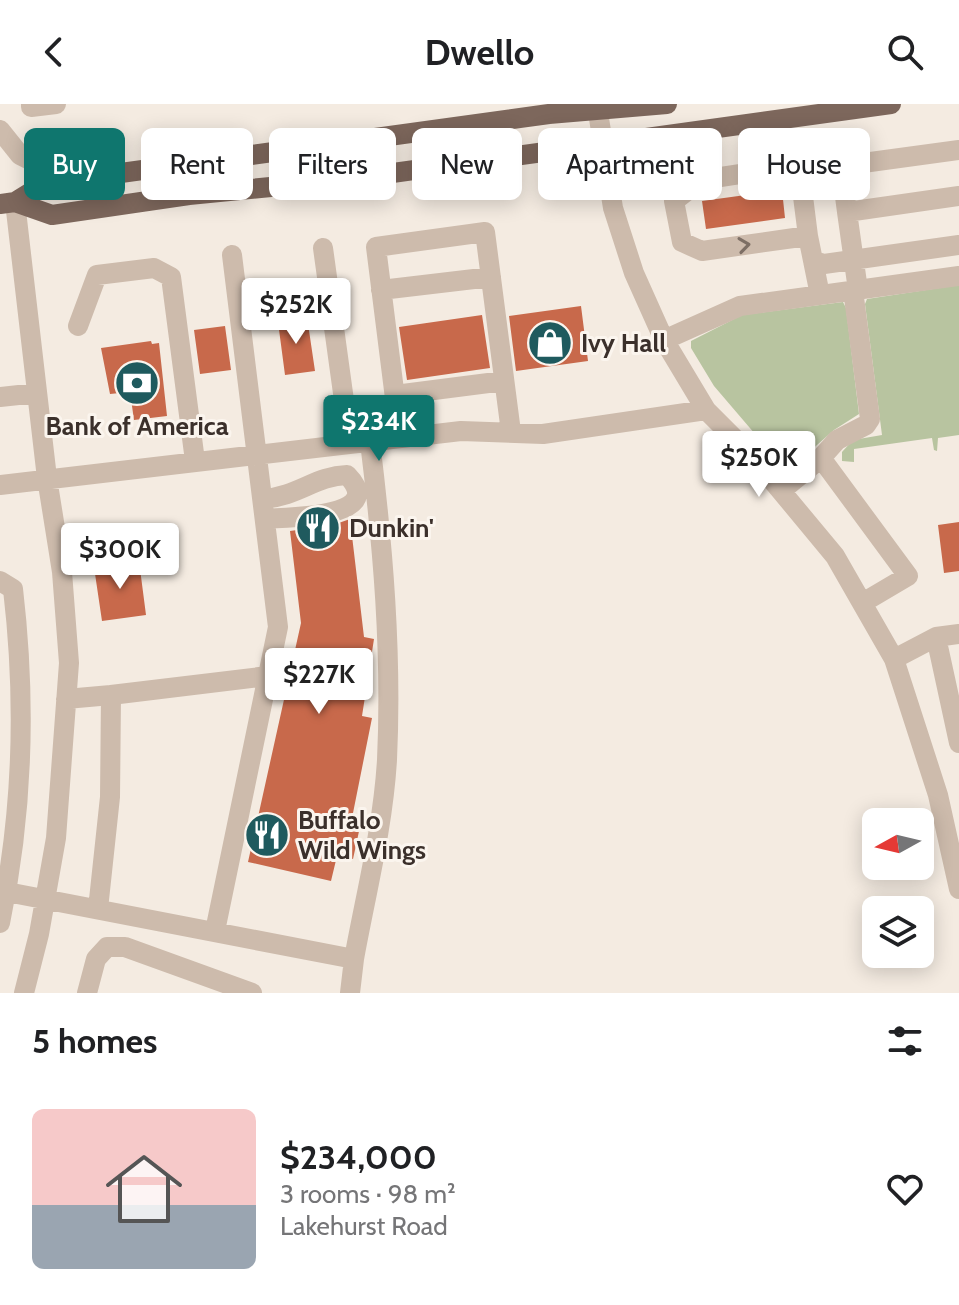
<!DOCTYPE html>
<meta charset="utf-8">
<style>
:root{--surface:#fff;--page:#f2f2f2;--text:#202124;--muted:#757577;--accent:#0f766e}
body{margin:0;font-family:Cabin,sans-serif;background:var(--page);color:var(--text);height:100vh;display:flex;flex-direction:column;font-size:30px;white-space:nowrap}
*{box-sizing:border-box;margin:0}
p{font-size:26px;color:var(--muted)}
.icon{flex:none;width:44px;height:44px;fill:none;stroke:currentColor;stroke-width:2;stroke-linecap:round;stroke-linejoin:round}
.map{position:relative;height:889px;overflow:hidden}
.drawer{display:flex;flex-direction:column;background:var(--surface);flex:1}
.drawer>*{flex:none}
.guide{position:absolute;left:24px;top:24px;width:912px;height:72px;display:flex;gap:16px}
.needle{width:52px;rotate:262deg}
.fabs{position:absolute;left:862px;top:704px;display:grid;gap:16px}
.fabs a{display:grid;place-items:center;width:72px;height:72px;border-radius:12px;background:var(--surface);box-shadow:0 4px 20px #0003;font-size:40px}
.price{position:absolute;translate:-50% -68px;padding:0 18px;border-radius:8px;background:#fff;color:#222;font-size:26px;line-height:52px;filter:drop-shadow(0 2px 4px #0008)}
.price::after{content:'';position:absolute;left:50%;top:48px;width:24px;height:18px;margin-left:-12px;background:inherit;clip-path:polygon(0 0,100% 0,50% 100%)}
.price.selected{background:var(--accent);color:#fff}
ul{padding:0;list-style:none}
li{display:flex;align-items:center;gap:24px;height:200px;padding:0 32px}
li span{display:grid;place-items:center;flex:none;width:224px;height:160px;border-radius:12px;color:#555}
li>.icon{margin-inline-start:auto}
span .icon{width:96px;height:96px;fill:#fffc;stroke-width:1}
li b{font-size:34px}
h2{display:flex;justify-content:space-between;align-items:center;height:96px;padding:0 32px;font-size:34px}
.pill{padding:0 28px;border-radius:12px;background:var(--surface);box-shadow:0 4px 20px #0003;font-size:28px;line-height:72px}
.pill.selected{background:var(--accent);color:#fff}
header{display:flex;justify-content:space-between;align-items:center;height:104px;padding:0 32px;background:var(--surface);font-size:36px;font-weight:700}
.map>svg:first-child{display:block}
.green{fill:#b8c4a0}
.building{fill:#c8694b}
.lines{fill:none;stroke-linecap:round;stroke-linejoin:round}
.minor{stroke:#cdbbac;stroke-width:20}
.major{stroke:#7d675c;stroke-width:20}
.oneway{stroke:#7d6f65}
.labels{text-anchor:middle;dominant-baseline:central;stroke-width:6;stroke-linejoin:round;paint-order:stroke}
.poi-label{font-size:26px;font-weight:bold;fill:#3b302b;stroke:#fbf5ee;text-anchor:start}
</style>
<header><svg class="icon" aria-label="back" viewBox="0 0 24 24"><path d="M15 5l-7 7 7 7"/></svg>Dwello<svg class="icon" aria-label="search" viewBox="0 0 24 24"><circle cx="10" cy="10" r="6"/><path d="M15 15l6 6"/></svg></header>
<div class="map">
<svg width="959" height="889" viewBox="0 0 959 889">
<rect width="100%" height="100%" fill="#f4ebe1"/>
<path class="green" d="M959 181V331L938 334 937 347 934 346 932 334 854 345V358L842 357V348L853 336 882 331 865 200 867 195Z
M843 198 846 204 859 310 834 326 792 363 779 358 714 282 691 244V237L742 211Z"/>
<path class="building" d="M782 86 785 114 706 125 702 97Z
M581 202 588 257 516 267 509 212Z
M482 211 490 264 407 276 399 223Z
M307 213 315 267 285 271 278 218Z
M225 222 231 266 200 270 194 226Z
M151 237 152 240 159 239 167 312 134 316 130 288 110 290 101 244Z
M350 415 364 533 374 535 362 612 372 614 352 714 361 718 353 755 337 752 331 777 248 758 301 519 290 427 333 421Z
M959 418V467L944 469 938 421Z
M139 457 146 511 102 517 94 463Z"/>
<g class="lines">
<path class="minor" d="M31 0V3L56 0
M598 8 613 104 634 169 664 236 706 306 752 352 835 452 894 555 938 691 959 785
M0 26 20 51 70 76
M799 61 808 132 820 191
M15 98 47 374 62 468 69 559 56 734 39 830 24 889
M847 108 841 62 959 46
M808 132 702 147 682 138 674 97 701 76 799 61 841 62
M323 144 350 340
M813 157 824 160 959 141
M381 186 491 173
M858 186 847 108 959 92
M78 222 97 171 154 164 171 173 195 357
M664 236 740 202 959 172
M395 291 504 277
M0 293 37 289
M400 334 376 143 485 128 511 328
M821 354 837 336 866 321 870 315 853 186
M0 381 461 327 543 330 706 306
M781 387 821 354 908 472 864 498
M263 395C299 392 315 372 347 371 389 414 288 413 265 415
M0 477 13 485C26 596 23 709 0 819
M936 533 959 639
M894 555 936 533 959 530
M66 595 111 591
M7 788 354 855C366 789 383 723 387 656 392 549 383 443 370 338
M98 805 110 693 111 591 268 572
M215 827 278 523 232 151
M87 889 96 855 107 843H125L252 889
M350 889 354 855"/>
<path class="major" d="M15 98 52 111 189 91 342 76 891 0
M0 100 15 98 44 80 70 76 549 10 667 0"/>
</g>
<defs><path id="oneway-chevron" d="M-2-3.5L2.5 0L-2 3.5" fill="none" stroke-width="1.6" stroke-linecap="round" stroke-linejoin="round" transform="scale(2)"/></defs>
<use class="oneway" href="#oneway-chevron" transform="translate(744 141) rotate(-8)"/>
<defs>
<g id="shop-disc" transform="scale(2.3)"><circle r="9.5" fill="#1f5a5e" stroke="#fbf5ee"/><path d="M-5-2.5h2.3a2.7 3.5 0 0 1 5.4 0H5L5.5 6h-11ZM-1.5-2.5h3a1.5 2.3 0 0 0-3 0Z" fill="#fff"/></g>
<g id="bank-disc" transform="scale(2.3)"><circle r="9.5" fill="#1f5a5e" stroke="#fbf5ee"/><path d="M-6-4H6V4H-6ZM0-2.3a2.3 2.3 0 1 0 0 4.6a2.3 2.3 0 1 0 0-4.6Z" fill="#fff"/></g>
<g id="restaurant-disc" transform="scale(2.3)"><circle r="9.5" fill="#1f5a5e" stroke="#fbf5ee"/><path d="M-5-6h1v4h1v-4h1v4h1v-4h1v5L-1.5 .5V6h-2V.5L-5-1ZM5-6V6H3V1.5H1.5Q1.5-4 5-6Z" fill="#fff"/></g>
</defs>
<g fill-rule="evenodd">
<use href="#shop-disc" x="550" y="239"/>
<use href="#bank-disc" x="137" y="279"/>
<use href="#restaurant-disc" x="318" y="424"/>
<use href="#restaurant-disc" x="267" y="731"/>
</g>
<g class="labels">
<g class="poi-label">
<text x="581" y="239">Ivy Hall</text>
<text x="137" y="322" text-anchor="middle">Bank of America</text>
<text x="349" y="424">Dunkin'</text>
<text x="298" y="716">Buffalo<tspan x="298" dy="30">Wild Wings</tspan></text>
</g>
</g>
</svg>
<div class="fabs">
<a><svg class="needle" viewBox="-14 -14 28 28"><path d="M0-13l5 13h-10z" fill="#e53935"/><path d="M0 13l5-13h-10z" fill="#757577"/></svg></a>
<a><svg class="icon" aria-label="layers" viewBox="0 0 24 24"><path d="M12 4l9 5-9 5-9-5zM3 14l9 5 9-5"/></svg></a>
</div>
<b class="price" style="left:296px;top:242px">$252K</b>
<b class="price selected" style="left:379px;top:359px">$234K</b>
<b class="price" style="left:759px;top:395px">$250K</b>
<b class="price" style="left:120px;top:487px">$300K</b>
<b class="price" style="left:319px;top:612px">$227K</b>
<div class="guide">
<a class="pill selected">Buy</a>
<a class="pill">Rent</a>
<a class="pill">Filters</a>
<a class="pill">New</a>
<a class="pill">Apartment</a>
<a class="pill">House</a>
</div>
</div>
<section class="drawer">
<h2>5 homes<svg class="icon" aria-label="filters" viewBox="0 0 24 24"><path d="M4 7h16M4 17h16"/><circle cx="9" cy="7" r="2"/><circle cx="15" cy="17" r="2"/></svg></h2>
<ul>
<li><span style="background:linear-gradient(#f6c9c9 60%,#9aa5b1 0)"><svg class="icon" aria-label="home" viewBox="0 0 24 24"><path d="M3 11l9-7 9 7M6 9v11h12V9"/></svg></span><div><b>$234,000</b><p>3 rooms · 98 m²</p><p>Lakehurst Road</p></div><svg class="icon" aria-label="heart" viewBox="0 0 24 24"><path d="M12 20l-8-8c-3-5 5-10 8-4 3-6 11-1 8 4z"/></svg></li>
</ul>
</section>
